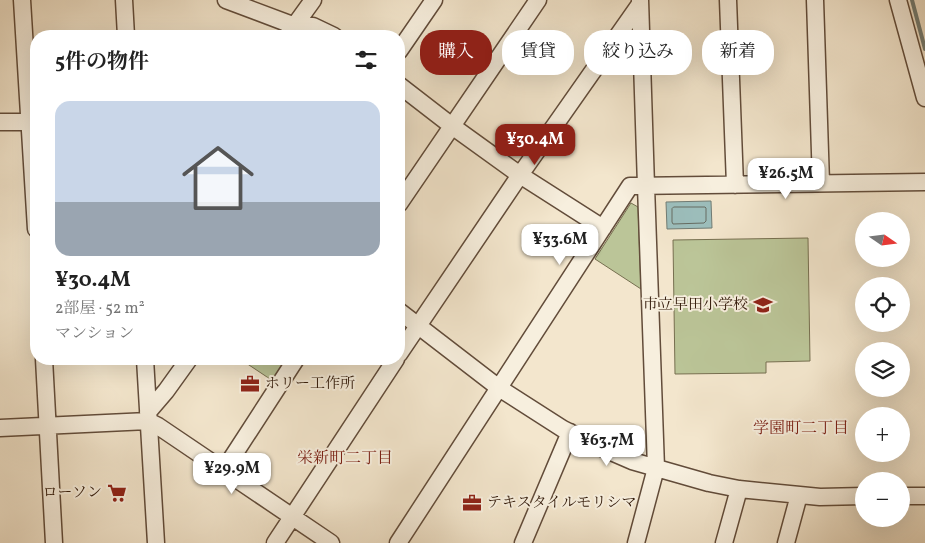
<!DOCTYPE html>
<html lang="ja">
<meta charset="utf-8">
<style>
:root{--surface:#fff;--page:#f6f6f6;--text:#222;--muted:#767676;--line:#e0e0e0;--accent:#8f2418}
body{margin:0;font-family:Vollkorn,"Noto Serif JP",serif;background:var(--page);color:var(--text);height:100vh;display:flex;flex-direction:column;font-size:19px;white-space:nowrap}
*{box-sizing:border-box;margin:0}
p{font-size:16px;color:var(--muted)}
.icon{flex:none;width:28px;height:28px;fill:none;stroke:currentColor;stroke-width:2;stroke-linecap:round;stroke-linejoin:round}
.map{position:relative;flex:1;overflow:hidden}
.drawer{position:absolute;left:30px;top:30px;width:375px;height:335px;display:flex;flex-direction:column;background:var(--surface);border-radius:20px;box-shadow:0 5px 20px #0002}
.drawer>*{flex:none}
.guide{position:absolute;left:420px;top:30px;width:430px;height:45px;display:flex;gap:10px}
.needle{width:32px;rotate:104deg}
.fabs{position:absolute;left:855px;top:212px;display:grid;gap:10px}
.fabs a{display:grid;place-items:center;width:55px;height:55px;border-radius:50%;background:var(--surface);box-shadow:0 5px 20px #0002;font-size:25px}
.price{position:absolute;translate:-50% -42px;padding:0 11px;border-radius:10px;background:#fff;color:#222;font-size:16px;line-height:32px;filter:drop-shadow(0 1px 2px #0008)}
.price::after{content:'';position:absolute;left:50%;top:30px;width:15px;height:11px;margin-left:-8px;background:inherit;clip-path:polygon(0 0,100% 0,50% 100%)}
.price.active{background:var(--accent);color:#fff}
ul{padding:0;list-style:none}
li{display:grid;align-content:center;gap:10px;height:265px;padding:0 25px}
li+li{border-top:1px solid var(--line)}
li span{display:grid;place-items:center;height:155px;border-radius:15px;color:#555}
li>.icon{margin-inline-start:auto}
span .icon{width:90px;height:90px;fill:#fffc;stroke-width:1}
li b{font-size:21px}
h2{display:flex;justify-content:space-between;align-items:center;height:60px;padding:0 25px;font-size:21px}
.tag{padding:0 18px;border-radius:20px;background:var(--surface);box-shadow:0 5px 20px #0002;font-size:18px;line-height:45px}
.tag.active{background:var(--accent);color:#fff}
.map>svg:first-child{display:block}
.green{fill:#bbc598;stroke:#766f50}
.water{fill:#9cbebc;stroke:#717c74}
.lines{fill:none;stroke-linecap:round;stroke-linejoin:round}
.shore{stroke:#666c62;stroke-width:1}
.stream{stroke:#717c74;stroke-width:4}
.minor-casing{stroke:#624c3a;stroke-width:19}
.minor{stroke:#f7efde;stroke-width:16}
.labels{text-anchor:middle;dominant-baseline:central;stroke-width:4;stroke-linejoin:round;paint-order:stroke}
.poi-label{font-size:15px;fill:#311909;stroke:#f7efde;text-anchor:end}
.neighbourhood-label{font-size:16px;fill:#7a1f14;stroke:#f7efde}
</style>
<div class="map">
<svg width="925" height="543" viewBox="0 0 925 543">
<rect width="100%" height="100%" fill="#f3e6cd"/>
<filter id="stains"><feTurbulence type="fractalNoise" baseFrequency=".004" numOctaves="4"/><feColorMatrix values="0 0 0 0 .2 0 0 0 0 .09 0 0 0 0 .02 0 0 0 .5 -.17"/></filter>
<radialGradient id="worn" r=".72"><stop offset=".6" stop-color="#630" stop-opacity="0"/><stop offset="1" stop-color="#630" stop-opacity=".3"/></radialGradient>
<path class="green" d="M631 203 638 207 641 289 595 259Z
M808 238 810 361 766 362V373L675 374 673 240Z
M240 359H287L273 381Z"/>
<path class="water" d="M711 201 712 228 667 229 666 202Z"/>
<g class="lines">
<path class="shore" d="M674 207H705L706 208V221L704 223 673 224 672 222V209Z"/>
<path class="stream" d="M912 0 925 49"/>
<g class="minor-casing">
<path id="minor" d="M22 0 36 229
M124 0 126 36
M226 0 295 26H313L334 36
M728 0 735 185
M815 0 821 183
M898 0 925 98
M287 36 313 0
M399 51 434 0
M399 85 452 126 520 175 603 228
M0 122H36
M399 204 538 0
M399 311 499 388 563 429 595 445 632 461 709 483 739 489 820 497 864 496
M399 354 520 175 640 4
M44 359 54 543
M145 359 156 543
M148 412 166 391 189 359
M0 428 148 421 158 426 331 543
M224 470 296 359
M901 496H925
M275 543 396 359
M398 543 630 186 925 182
M523 543 570 432
M636 543 656 468 646 186 640 0
M724 543 739 489
M786 543 799 495"/>
</g>
<use href="#minor" class="minor"/>
</g>
<defs>
<g id="school-bare" transform="scale(1.5)"><path d="M0-5L7-2L0 1L-7-2ZM-4 1L0 2.5L4 1V4Q0 6-4 4Z" fill="#8f2418" stroke="#f7efde" stroke-width="2.5" paint-order="stroke"/></g>
<g id="office-bare" transform="scale(1.5)"><path d="M-6-3h4V-5.5h4V-3h4V5H-6ZM-1-4.5V-3h2v-1.5ZM-6 0V1H6V0Z" fill="#8f2418" stroke="#f7efde" stroke-width="2.5" paint-order="stroke"/></g>
<g id="supermarket-bare" transform="scale(1.5)"><path d="M-6-5.5h2.5l.6 2H6L4.5 2H-2.5L-4.4-4H-6ZM-1.5 3.2a1.3 1.3 0 1 0 .1 0ZM3 3.2a1.3 1.3 0 1 0 .1 0Z" fill="#8f2418" stroke="#f7efde" stroke-width="2.5" paint-order="stroke"/></g>
</defs>
<g fill-rule="evenodd">
<use href="#school-bare" x="763" y="305"/>
<use href="#office-bare" x="250" y="384"/>
<use href="#supermarket-bare" x="117" y="493"/>
<use href="#office-bare" x="472" y="503"/>
</g>
<g class="labels">
<g class="poi-label">
<text x="748" y="305">市立早田小学校</text>
<text x="265" y="384" text-anchor="start">ホリー工作所</text>
<text x="102" y="493">ローソン</text>
<text x="487" y="503" text-anchor="start">テキスタイルモリシマ</text>
</g>
<g class="neighbourhood-label">
<text x="801" y="429">学園町二丁目</text>
<text x="345" y="459">栄新町二丁目</text>
</g>
</g>
<rect width="100%" height="100%" filter="url(#stains)"/>
<rect width="100%" height="100%" fill="url(#worn)"/>
</svg>
<div class="fabs">
<a><svg class="needle" viewBox="-14 -14 28 28"><path d="M0-13l5 13h-10z" fill="#e53935"/><path d="M0 13l5-13h-10z" fill="#767676"/></svg></a>
<a><svg class="icon" aria-label="locate" viewBox="0 0 24 24"><circle cx="12" cy="12" r="6"/><path d="M12 2v4M12 18v4M2 12h4M18 12h4"/></svg></a>
<a><svg class="icon" aria-label="layers" viewBox="0 0 24 24"><path d="M12 4l9 5-9 5-9-5zM3 14l9 5 9-5"/></svg></a>
<a>+</a>
<a>−</a>
</div>
<b class="price active" style="left:535px;top:166px">¥30.4M</b>
<b class="price" style="left:786px;top:200px">¥26.5M</b>
<b class="price" style="left:560px;top:266px">¥33.6M</b>
<b class="price" style="left:607px;top:467px">¥63.7M</b>
<b class="price" style="left:232px;top:495px">¥29.9M</b>
<div class="guide">
<a class="tag active">購入</a>
<a class="tag">賃貸</a>
<a class="tag">絞り込み</a>
<a class="tag">新着</a>
</div>
<section class="drawer">
<h2>5件の物件<svg class="icon" aria-label="filters" viewBox="0 0 24 24"><path d="M4 7h16M4 17h16"/><circle cx="9" cy="7" r="2"/><circle cx="15" cy="17" r="2"/></svg></h2>
<ul>
<li><span style="background:linear-gradient(#c9d6e8 65%,#9aa5b1 0)"><svg class="icon" aria-label="home" viewBox="0 0 24 24"><path d="M3 11l9-7 9 7M6 9v11h12V9"/></svg></span><div><b>¥30.4M</b><p>2部屋 · 52 m²</p><p>マンション</p></div></li>
</ul>
</section>
</div>
